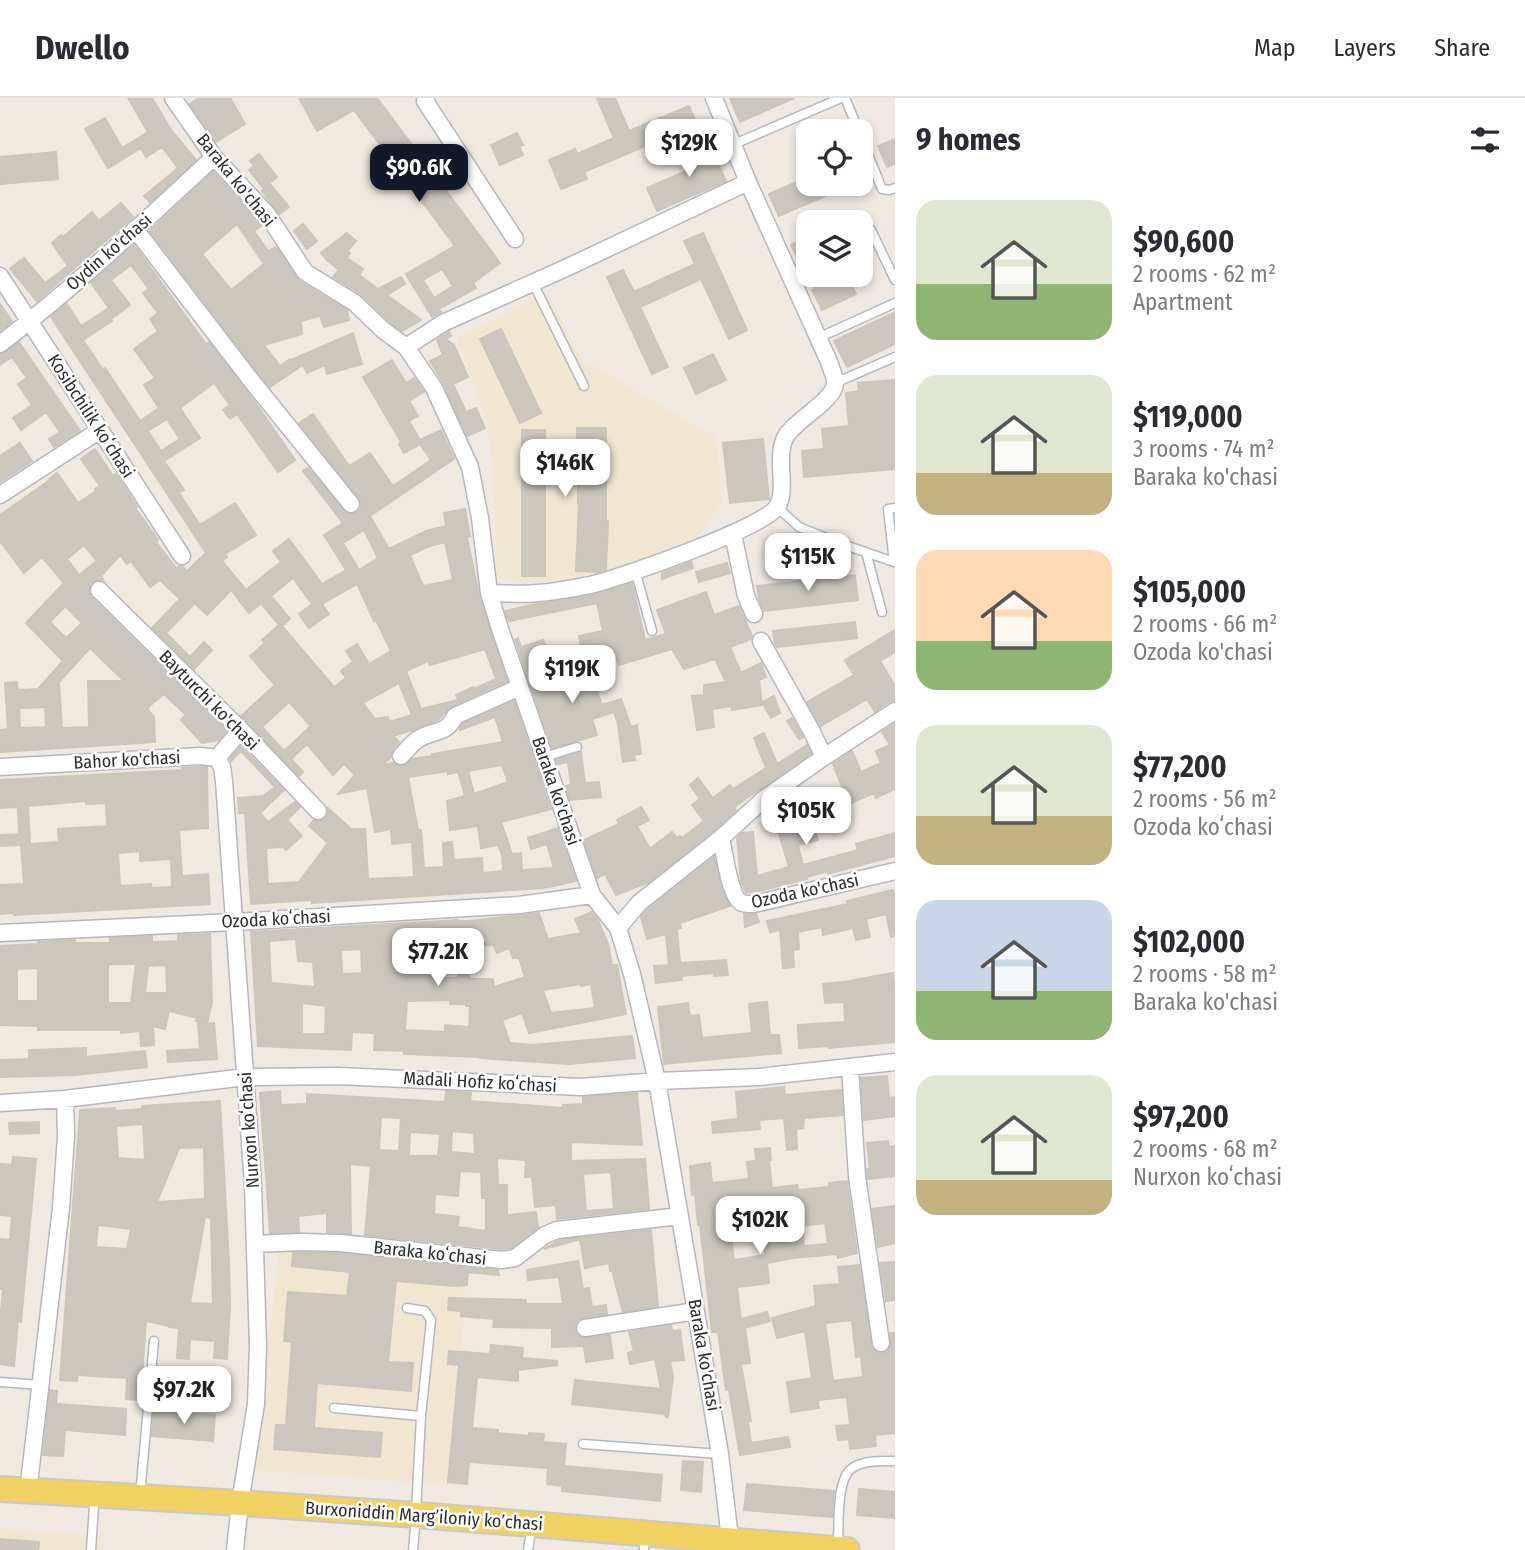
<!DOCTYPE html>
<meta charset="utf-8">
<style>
:root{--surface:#fff;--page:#f2f2f3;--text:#2b2b33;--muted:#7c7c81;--line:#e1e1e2;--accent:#111827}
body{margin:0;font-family:"Fira Sans Condensed",sans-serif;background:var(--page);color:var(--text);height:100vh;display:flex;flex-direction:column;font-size:26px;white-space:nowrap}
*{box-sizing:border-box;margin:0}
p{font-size:23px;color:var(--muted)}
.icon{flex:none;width:38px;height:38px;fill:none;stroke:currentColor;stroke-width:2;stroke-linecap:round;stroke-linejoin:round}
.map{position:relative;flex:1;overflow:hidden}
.details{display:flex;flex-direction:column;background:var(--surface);width:630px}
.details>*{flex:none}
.buttons{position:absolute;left:796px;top:21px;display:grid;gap:14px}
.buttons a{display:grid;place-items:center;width:77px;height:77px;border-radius:14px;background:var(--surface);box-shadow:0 4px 10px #0003;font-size:35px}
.price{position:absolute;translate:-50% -60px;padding:0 16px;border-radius:14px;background:#fff;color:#222;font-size:23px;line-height:46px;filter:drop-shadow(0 2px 4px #0008)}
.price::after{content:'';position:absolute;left:50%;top:42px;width:21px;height:16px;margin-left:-10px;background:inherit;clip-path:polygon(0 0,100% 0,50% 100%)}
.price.active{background:var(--accent);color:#fff}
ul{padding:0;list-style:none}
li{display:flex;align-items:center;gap:21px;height:175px;padding:0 21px}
li span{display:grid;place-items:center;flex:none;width:196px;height:140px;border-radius:21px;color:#555}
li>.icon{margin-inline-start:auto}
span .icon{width:84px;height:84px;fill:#fffc;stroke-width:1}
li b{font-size:30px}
h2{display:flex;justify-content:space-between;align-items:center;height:84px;padding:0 21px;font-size:30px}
header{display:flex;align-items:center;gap:42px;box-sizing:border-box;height:98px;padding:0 35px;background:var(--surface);border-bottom:2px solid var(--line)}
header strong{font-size:33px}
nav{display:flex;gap:38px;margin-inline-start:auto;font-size:24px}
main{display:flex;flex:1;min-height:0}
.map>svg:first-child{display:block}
.education{fill:#f0e6d1}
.building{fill:#cbc7bf;stroke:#cbc5ba;stroke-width:2;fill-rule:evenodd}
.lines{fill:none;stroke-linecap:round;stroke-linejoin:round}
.lane-casing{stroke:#b4b7c1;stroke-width:11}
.street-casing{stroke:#b4b7c1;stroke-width:19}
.primary-casing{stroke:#c9c9c9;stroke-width:28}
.lane{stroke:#fff;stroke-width:8}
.street{stroke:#fff;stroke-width:16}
.primary{stroke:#f2d163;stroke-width:24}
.labels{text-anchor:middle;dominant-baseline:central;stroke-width:5;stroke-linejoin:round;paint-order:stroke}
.street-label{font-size:18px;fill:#2e2e2e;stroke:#fff}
</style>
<header>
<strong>Dwello</strong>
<nav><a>Map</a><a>Layers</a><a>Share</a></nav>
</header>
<main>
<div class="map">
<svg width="895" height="1452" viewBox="0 0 895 1452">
<rect width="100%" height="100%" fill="#efe9e1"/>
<path class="education" d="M548 196 581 261 716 340 722 404 698 441 610 474 556 484H518L497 480 493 386 489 334 486 319 457 239Z
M279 1147 467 1166 451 1387 256 1372Z
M0 1431 104 1437 103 1452H0Z"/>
<path class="building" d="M128 0H152L171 32 196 62 150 104 144 98 178 70 162 49 146 59 141 50 108 70 85 31 105 20 122 50 148 34Z
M199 0H230L245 26 216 44 190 6Z
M299 0H377L500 165 473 185 476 190 439 211 441 214 432 219 406 176 455 148 354 12 317 33ZM442 171 453 188 434 200 423 182Z
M597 0H615L629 33 689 8 697 26 584 74 587 81 561 91 549 62 575 51 577 56 614 40Z
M730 0H794L740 24Z
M517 35 523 47 519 48 523 57 500 67 491 47Z
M895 41V66L887 69 878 48Z
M709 44 726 83 657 113 647 90 691 71 684 56Z
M56 54 58 81 0 86V59Z
M259 56 277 79 263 90 249 72 254 68 250 63Z
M213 74 259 122 262 127 254 133 268 153 276 149 299 183 347 212 349 222 324 229 320 218 301 223 302 236 264 247 280 268 290 261 291 262 353 235 362 266 327 276 325 267 307 275 303 267 270 289 258 275 150 133ZM237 126 264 166 231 192 202 156Z
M808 79V86H853L779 118 769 96Z
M270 86 289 109 279 116 262 93Z
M121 105 133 119 37 203 10 171 24 160 45 185 68 168 52 145 61 137 63 139 92 114 99 123Z
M303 126 317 143 307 151 294 133Z
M347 135 356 143 347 153 350 155 347 160 363 171 359 177 378 191 401 179 405 186 387 197 421 222 402 233 390 224 361 196 333 179 339 172 327 162 321 155Z
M703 135 747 232 729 241 701 181 640 209 668 269 652 276 607 179 623 172 634 194 695 166 684 143Z
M808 139V162L800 165 791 147Z
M134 147 206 246 209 244 252 300 295 362 278 374 237 316 230 321 223 312 230 307 214 285 180 310 200 340 164 363 184 392 179 395 200 427 235 405 256 437 225 456 227 459 222 463 246 492 281 464 273 453 289 441 322 486 346 472 324 437 343 425 303 373 308 370 347 415 352 416 357 415 361 409V404L299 325 313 316 349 368 370 355 393 388 431 362 420 346 404 355 399 346 401 344 363 279 392 262 406 285 414 280 424 294 409 303 418 318 409 323 420 342 441 332 454 361 370 418 389 451 426 433 446 428 444 415 465 411 470 438 467 439 479 498 507 583 451 608 438 622 413 632 393 638 399 644 393 651 391 659 382 667 393 665 398 668H403L412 661 432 658V656L503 644 495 619 460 632V631L462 626 514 603 551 711 501 724 512 756 521 755 522 772 554 770 547 746 531 751 528 740 558 730 576 783 544 790 312 805V802L251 806 245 715H239L238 700 263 698 275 689 241 653 231 663 230 661 241 648 284 692 260 715 268 724 295 704 300 709 287 722 302 738 286 752 283 749 266 750 268 786 299 784 328 745 309 728 314 722 320 723 325 721 328 717V710L351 731H365L368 781 414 779 412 744 392 746 391 731 375 734 367 690 338 696 355 677 344 666 333 677 307 646 291 661 303 674 299 678 241 618 275 587 250 558 265 545 262 542 279 527 261 505 249 515 231 492 207 517 195 505 166 535 190 559 204 544 212 552 194 571 152 530 180 501 160 482 150 489 131 463 127 466 120 457 101 478 104 483 97 482 91 485 89 494 91 499 227 633 219 642 202 645 181 622 186 617 164 596 147 610 154 619 155 644 0 654V632L8 631 5 585 17 584 18 592 38 591 63 563 26 525 64 485 42 459 24 475 0 443V417L50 382 49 381 57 375 78 405 96 393 95 391 100 388 81 361 95 351 113 378 116 376 137 409 135 410 158 442 156 444 177 471 179 468H182L187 473 206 455 51 219 67 206 81 228 109 210 91 185ZM131 167 149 191 143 195 158 215 150 221 158 233 134 251 155 280 144 287 159 310 140 323 105 270 103 272 83 242 112 223 111 221 130 207 111 182ZM167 321 180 341 161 353 148 333ZM364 432 378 460 359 472 343 445ZM445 444 453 482 423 488 410 457 430 448ZM84 447 97 463 79 477 67 461ZM293 480 312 506 299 516 309 530 329 516 322 506 357 486 374 523 376 522 391 553 369 566 357 546 346 553 353 564 341 573 346 580 334 589 282 528 290 521 271 498ZM65 508 82 525 66 540 50 524ZM90 550 124 583H88L89 629 62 630 59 584ZM485 551 496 581 474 591 473 589 456 597 458 602 421 611 406 573 428 563 430 567ZM399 585 412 617 389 624 388 619 375 621 363 605ZM289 604 311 628 284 653 262 629ZM45 609 46 629 20 630 19 610ZM502 667 508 684 474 696 468 673ZM448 673V676L458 674 465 698 447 703 450 732 478 728 481 750 498 747 502 757 503 773 483 775 482 760 454 762 452 744 443 745 444 769 424 770 421 732H418L408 679Z
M808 177H847L856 196 822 212 812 192 815 191Z
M0 206 12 223 0 233Z
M895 214V246L847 269 834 243Z
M501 231 541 315 520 325 480 241Z
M449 234 451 238 445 241 454 247 468 279 453 286 466 314 476 310 485 330 467 338 444 286 430 263 443 257 437 242 442 238 445 240 443 238Z
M19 244 80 333 54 349 49 341 60 334 46 314 21 332 13 320 32 307 18 286 27 280 12 259 0 267V256L6 254Z
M713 256 726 282 696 296 684 270Z
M895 282V371L804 379 802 353 824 351 822 331 849 328 846 295 859 293 858 285Z
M577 330H606V423H608L606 471 598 474 576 473 579 405H578V377H545V478H522V332H545V361H577Z
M763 341 769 401 730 405 723 345Z
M20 345 32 363 0 384V358Z
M691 464 693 470 662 481V475Z
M727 465 730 475 699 484 696 474Z
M855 477 858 502 764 513 759 501 757 488Z
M632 485 645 542 666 536 657 512 706 494 714 517 739 508 752 538 751 541 730 549 741 575 761 565 766 579 759 582 762 607 732 612 731 608 712 611 714 629 697 632 692 598 704 597V587L726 584 715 561 684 571 672 551 619 567 613 549 583 556 579 538 603 533 597 505 509 523 505 513 532 507 592 497Z
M855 524 857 540 777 549 775 546 773 533Z
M895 532V554L880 563 895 588V603L889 604 875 614 867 601 821 628 807 604 854 577 845 562Z
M518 540 521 549 543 542 548 554 546 555 558 590 592 579 602 607 621 601 631 629 637 627 641 656 634 657 635 662 623 664 618 626 614 614 592 621 597 637 552 650 515 542Z
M774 598 780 615 771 620 762 604Z
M792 620 803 639 799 641 787 623Z
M895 626V691L876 700 874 695 849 706 833 666 852 653 861 674 881 665 876 653 890 647 882 634Z
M764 635 777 666 807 647 811 656 734 709 736 713 714 732 649 784 616 797 605 776 597 780 584 742 619 726 617 722 641 709 649 722 637 728 650 751 672 734 677 740 680 738 682 740 704 723 692 707 700 701 690 687 698 680 713 700 730 687 733 691 766 670 754 640Z
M581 654 585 685 599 684 601 699 570 702 565 688 571 687 568 664 558 666 556 662Z
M200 669H207L208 730 179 732 182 778 208 776 210 806 14 817V815L0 816V787L24 786 21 747 0 748V737L19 736 18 709 0 710V682L182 672V670ZM86 703V706L106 705 107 728 58 731 59 744 30 746 28 708ZM140 753V763L171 761 172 789 151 790V786L120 788 118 755Z
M792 695 799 719 847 704 851 720 814 731 818 742 798 747 803 767 858 752 856 746 895 735V758L828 776V773L807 779V781L759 793 746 795 741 783 737 740 742 735 753 734 757 778 789 769 771 709Z
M714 759 721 789 730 808 680 825 681 830 677 831 680 865 726 862 728 877 714 878V875L681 878 682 882 656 885 654 868 669 867 666 836 647 841 641 819 646 813Z
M893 792 895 800V838L891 839 886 816 866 821 870 839 856 842 853 830 823 837 822 829 798 834 799 851 793 852 794 869 783 870 780 832 770 834 767 823 848 806 847 803Z
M592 814 598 822 608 846 612 867H617L626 916 529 935 522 915 502 922 510 945 533 947 632 938 635 960 569 966 480 960V959L404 956V953L374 952 375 935 352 934 351 952 258 948 251 834 458 822V823H469L539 815 548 841 581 835 575 821ZM296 841 298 863 313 864 315 889 271 885 269 843ZM493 847 497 855 509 850 513 860H519L525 879 494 889 493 881H469V848ZM361 851 362 875 342 876 341 852ZM458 858V880H437L436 860ZM581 886V888L591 886 595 910 551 915 543 892ZM450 902V906H466V908H470L469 929 445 927V934L405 932 407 903ZM302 905 326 908 325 936H302Z
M744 816H756L759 824 745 829Z
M210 836 212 904 207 926 214 925 217 961 168 964 167 953 200 951 198 924 196 923 197 920 169 913 165 931 153 928 154 947 141 948 140 933 121 935V932H38V928L0 927V848L38 846V844L75 842V845H110V840L152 838V844L178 843V837ZM109 866H136L131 905H108V867ZM166 867 167 895H145L148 868ZM38 870V903H17V871Z
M893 875 895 896V944L829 950V948L799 950 798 927 845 924 844 904 825 905 823 886 853 883V882Z
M767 904 770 937H779L781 955 664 966 658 909 688 905 690 918 699 917 702 940 752 935 749 906Z
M86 950V959L145 953 147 969 75 977 0 979V962L29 961V952Z
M887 978 889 1000 895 999V1018L864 1022 861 980Z
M784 989 785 997 841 992 843 1017 804 1020 803 1030 796 1031 797 1051 787 1052 784 1020 759 1022 760 1031 713 1035 712 1024 738 1021 736 994Z
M280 993 281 1007 307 1006V996L445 1004 446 993 471 995 470 1003 563 1010V1007L583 1006V999L637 995 642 1047 571 1044V1063L645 1061 649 1111 557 1121 556 1107 535 1109 532 1079H525L526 1062 497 1060 498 1087H507V1117L536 1114 538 1129 511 1150 502 1151 365 1137 371 1068 350 1066 351 1136 327 1134V1115L298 1118 299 1134 270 1135 260 995ZM381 1019 401 1020 399 1053 379 1052ZM452 1033 474 1035 475 1056 451 1054ZM410 1034 440 1036 438 1058H409ZM460 1073 481 1074 482 1100H486V1133L458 1129 459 1119 434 1116 435 1096 458 1098ZM611 1074 614 1111 586 1113 583 1076Z
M220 1003 229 1164 230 1207 227 1261 214 1260 215 1243 190 1241 189 1261 177 1260 179 1230 169 1229V1228L146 1223 142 1277H144L141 1302 126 1301 127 1280 77 1277V1283L60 1282 80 1012 115 1010V1013L142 1011V1008ZM143 1026 145 1062 118 1060 116 1028ZM204 1049 205 1101 157 1104 179 1050ZM205 1119 211 1120 213 1206 190 1205ZM98 1127 131 1131 127 1151 96 1149Z
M39 1024V1035L10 1036 9 1025Z
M888 1043 889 1049 895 1048V1078L868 1081 867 1071H870L867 1045Z
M770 1050 771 1062H769L772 1090 797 1087 798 1092 829 1089V1085L847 1083 857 1155 838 1160 837 1156 793 1160 767 1165 769 1185 737 1189 741 1221 767 1214 770 1223 745 1230 750 1265 741 1266 751 1323 748 1324 751 1345 788 1339 790 1349 740 1357 729 1292H726L718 1234H712L700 1127H698L695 1096 692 1097 690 1068 710 1065 712 1085 749 1081 747 1064 756 1063 755 1051ZM825 1125 828 1146 804 1148 802 1128ZM764 1135 765 1157 734 1162 731 1139Z
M13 1059 36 1061 21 1224 18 1223 14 1268 0 1266V1213H1L3 1191H0V1141L10 1142 12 1118 0 1117V1066L12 1067Z
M895 1108V1145L878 1149 872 1111Z
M651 1132 658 1208 623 1214 612 1172 610 1173 609 1165 585 1170 580 1141 544 1151 560 1142Z
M293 1155H339L498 1172 499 1177 468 1174 467 1187 454 1188 396 1183 388 1264 413 1265 411 1293 317 1285 314 1330 382 1335 380 1359 274 1351 276 1327H286L292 1244 284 1243 288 1194 347 1198 350 1174 292 1168Z
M578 1163 583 1191 589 1190 592 1209 606 1207 607 1216 579 1221 576 1226 575 1232 577 1237 582 1240 610 1237 613 1260 586 1264 584 1248 552 1249V1230L493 1229 494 1221 461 1218V1213L448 1212 449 1200 526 1202V1206H563L559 1179 528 1182 527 1172Z
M895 1164V1202L886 1203 880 1165Z
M859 1167 872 1251 878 1255 887 1254 891 1248 890 1235H895V1335L875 1337 876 1348 850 1351 849 1341 838 1342 836 1328 850 1327 847 1299 818 1302 819 1310 791 1314 787 1284 812 1280 805 1233 777 1240 772 1220 816 1208 814 1188 840 1186 838 1169ZM852 1222 856 1259 861 1258 863 1279 833 1283 825 1225Z
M671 1227 672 1233 680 1232 684 1262 670 1263 673 1279 668 1319H666L665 1316 572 1306 575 1282 661 1291 655 1261 630 1266 628 1255 634 1253 629 1234Z
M491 1247 523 1250 522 1260 557 1263V1267L518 1272V1283L477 1279 472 1330 498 1332V1335L529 1338V1335L544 1336 543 1344 566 1346 564 1368 662 1377 660 1403 562 1393V1388L547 1386 548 1370 469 1364 467 1386 448 1384 459 1267 448 1266 449 1253 490 1256Z
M157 1278 178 1279 177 1290 156 1288Z
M50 1292 57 1293 56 1306 126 1311 125 1337 65 1332 63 1358 43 1357Z
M154 1313 215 1317 213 1343 152 1338Z
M683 1363 703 1364 701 1394 681 1392Z
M747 1386 834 1393 832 1419 744 1412Z
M859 1391 895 1394V1420L857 1417Z
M0 1441 39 1444 38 1452H0Z"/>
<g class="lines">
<g class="lane-casing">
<path id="lane" d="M845 0 859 33
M861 39 882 91 889 92 895 90
M732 47 841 0
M871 132 895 182
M533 185 584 288
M818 240 895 205
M835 285 895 259
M777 409 799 429 839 445 894 464
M895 410 888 411 894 464H895
M866 454 882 514
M635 472 652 533
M544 659 577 649
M407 1210 425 1213 431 1222 421 1318 416 1414
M0 1284 40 1287
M334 1310 421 1318
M583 1346 720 1356
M140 1397 154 1243
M838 1448C839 1430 836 1383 851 1371 862 1362 881 1363 895 1363
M91 1452 94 1408
M413 1452 415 1430
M528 1452 530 1439
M644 1452V1448"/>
</g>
<g class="street-casing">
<path id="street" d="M173 0 214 59 267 116 305 174 355 205 383 232 406 249 434 290 470 369 480 420 489 495 500 531 592 797 618 830 632 876 657 983 720 1356 731 1449
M426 0 425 3 515 141
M135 131 250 281 351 406
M0 178 182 458
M0 246C75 189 145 123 214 59
M406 249 443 225 568 169 748 84
M0 397 100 332
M733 436 746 498 754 516
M99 492 241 632 318 713
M489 495C505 495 522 497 537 495 555 494 573 490 590 487 620 480 763 430 777 409 788 393 775 360 785 340 793 323 833 304 835 286 836 280 831 272 830 266L748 84 714 0
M761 543 811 632 824 659
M401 658C406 653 411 646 417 642 432 631 446 638 455 618L520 589
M217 660 222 669 224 683 253 1087 258 1248 256 1306 240 1405 235 1452
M0 669 200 658 217 660 241 632
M721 740C724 753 730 800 742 805 743 806 752 806 754 806L895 773
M618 830 639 805 721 740 764 701 824 659 895 613
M0 835 234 824 519 807 592 797
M850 969 857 1078 881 1245
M0 1005 65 1001 245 979 338 978 581 989 657 983 759 979 895 964
M255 1146 301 1144 340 1145 502 1162 515 1160 545 1137 557 1132 680 1118
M585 1230 696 1213
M28 1394 61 1110 66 1038 65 1001"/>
</g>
<g class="primary-casing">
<path id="primary" d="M0 1391 240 1405 431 1418 847 1452"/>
</g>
<use href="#lane" class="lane"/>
<use href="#street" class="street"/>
<use href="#primary" class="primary"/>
</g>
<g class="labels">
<g class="street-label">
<text transform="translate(236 82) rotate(51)">Baraka ko'chasi</text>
<text transform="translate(109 154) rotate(-41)">Oydin ko'chasi</text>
<text transform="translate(91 318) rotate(57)">Kosibchilik koʻchasi</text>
<text transform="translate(209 602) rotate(45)">Bayturchi ko'chasi</text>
<text transform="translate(127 662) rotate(-3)">Bahor ko'chasi</text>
<text transform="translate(556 693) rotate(71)">Baraka ko'chasi</text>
<text transform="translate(805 793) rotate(-12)">Ozoda ko'chasi</text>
<text transform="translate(276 821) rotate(-3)">Ozoda koʻchasi</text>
<text transform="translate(480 984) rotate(3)">Madali Hofiz koʻchasi</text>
<text transform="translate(249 1032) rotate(-94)">Nurxon koʻchasi</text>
<text transform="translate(430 1155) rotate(6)">Baraka koʻchasi</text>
<text transform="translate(704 1257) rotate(80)">Baraka ko'chasi</text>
<text transform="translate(424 1418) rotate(4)">Burxoniddin Marg’iloniy ko’chasi</text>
</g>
</g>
</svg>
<div class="buttons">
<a><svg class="icon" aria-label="locate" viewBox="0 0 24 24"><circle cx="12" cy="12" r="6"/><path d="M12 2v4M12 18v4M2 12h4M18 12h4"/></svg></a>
<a><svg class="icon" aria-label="layers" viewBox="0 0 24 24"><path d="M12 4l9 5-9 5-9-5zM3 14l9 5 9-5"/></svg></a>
</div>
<b class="price" style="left:689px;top:81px">$129K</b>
<b class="price active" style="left:419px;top:106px">$90.6K</b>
<b class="price" style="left:565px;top:401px">$146K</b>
<b class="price" style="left:808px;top:495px">$115K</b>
<b class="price" style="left:572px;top:607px">$119K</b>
<b class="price" style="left:806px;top:749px">$105K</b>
<b class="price" style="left:438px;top:890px">$77.2K</b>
<b class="price" style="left:760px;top:1158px">$102K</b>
<b class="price" style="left:184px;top:1328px">$97.2K</b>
</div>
<section class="details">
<h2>9 homes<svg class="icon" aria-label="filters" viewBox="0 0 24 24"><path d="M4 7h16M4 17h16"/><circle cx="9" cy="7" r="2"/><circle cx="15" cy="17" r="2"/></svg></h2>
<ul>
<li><span style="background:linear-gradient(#dfe7d0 60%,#8fb573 0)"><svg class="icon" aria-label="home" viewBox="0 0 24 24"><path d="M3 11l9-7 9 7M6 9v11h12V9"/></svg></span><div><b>$90,600</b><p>2 rooms · 62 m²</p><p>Apartment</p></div></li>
<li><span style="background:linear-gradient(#dfe7d0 70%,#c2b280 0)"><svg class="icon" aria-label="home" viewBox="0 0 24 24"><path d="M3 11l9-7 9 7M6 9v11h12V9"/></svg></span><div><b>$119,000</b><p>3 rooms · 74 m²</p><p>Baraka ko'chasi</p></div></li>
<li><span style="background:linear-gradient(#ffd9b3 65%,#8fb573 0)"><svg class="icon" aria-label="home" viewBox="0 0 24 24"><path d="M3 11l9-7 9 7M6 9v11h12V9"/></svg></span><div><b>$105,000</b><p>2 rooms · 66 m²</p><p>Ozoda ko'chasi</p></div></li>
<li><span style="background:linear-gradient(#dfe7d0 65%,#c2b280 0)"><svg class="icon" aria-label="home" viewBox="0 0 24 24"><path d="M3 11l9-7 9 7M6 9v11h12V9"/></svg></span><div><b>$77,200</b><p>2 rooms · 56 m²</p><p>Ozoda koʻchasi</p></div></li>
<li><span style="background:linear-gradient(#c9d6e8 65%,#8fb573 0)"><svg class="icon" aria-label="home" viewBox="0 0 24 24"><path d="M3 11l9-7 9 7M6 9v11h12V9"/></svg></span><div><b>$102,000</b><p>2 rooms · 58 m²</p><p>Baraka ko'chasi</p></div></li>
<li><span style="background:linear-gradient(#dfe7d0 75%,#c2b280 0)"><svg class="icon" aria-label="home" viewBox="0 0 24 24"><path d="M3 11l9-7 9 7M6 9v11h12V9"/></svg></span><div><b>$97,200</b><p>2 rooms · 68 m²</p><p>Nurxon koʻchasi</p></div></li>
</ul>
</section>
</main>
